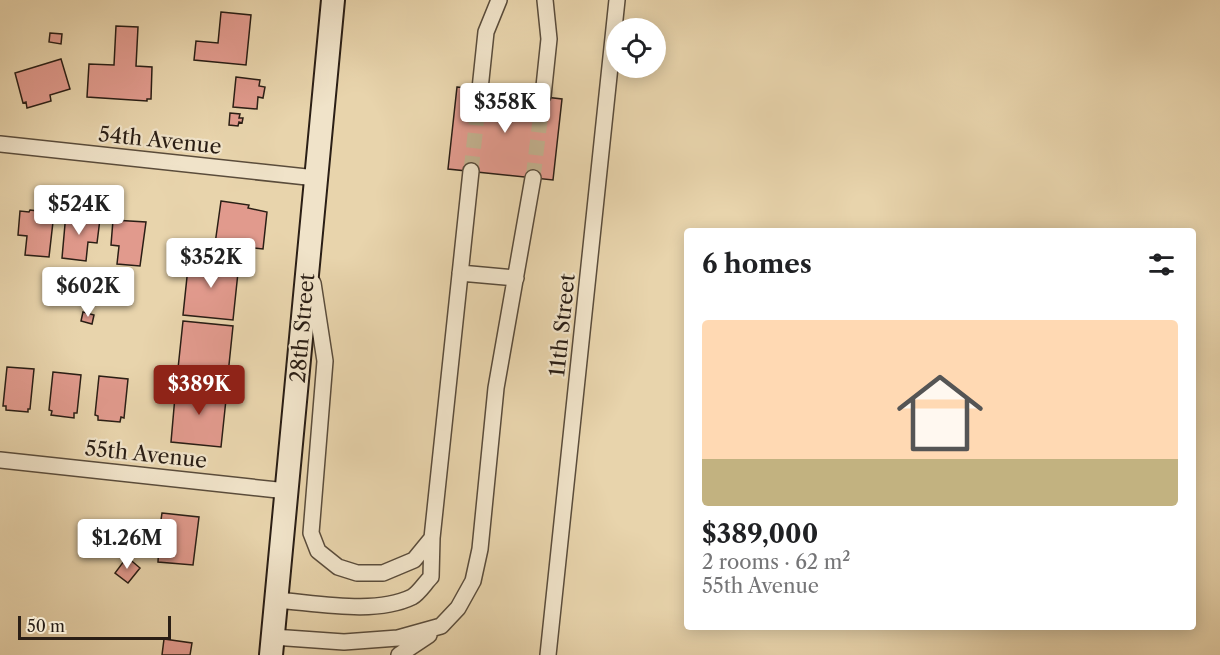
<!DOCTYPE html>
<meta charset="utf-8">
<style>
:root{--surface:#fff;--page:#f2f2f2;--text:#202124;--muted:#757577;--line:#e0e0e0;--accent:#8f2418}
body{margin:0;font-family:"Libre Caslon Text",serif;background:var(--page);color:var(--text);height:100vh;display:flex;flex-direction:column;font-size:22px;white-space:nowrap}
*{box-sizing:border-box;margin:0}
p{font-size:20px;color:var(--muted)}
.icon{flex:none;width:33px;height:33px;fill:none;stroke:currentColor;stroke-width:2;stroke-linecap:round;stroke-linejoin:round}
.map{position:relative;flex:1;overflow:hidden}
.side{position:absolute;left:684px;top:228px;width:512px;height:402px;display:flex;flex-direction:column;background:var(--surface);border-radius:6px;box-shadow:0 3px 15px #0003}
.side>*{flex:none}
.controls{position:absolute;left:606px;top:18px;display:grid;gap:12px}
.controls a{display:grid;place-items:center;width:60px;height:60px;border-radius:50%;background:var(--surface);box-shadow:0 3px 15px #0003;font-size:30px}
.scale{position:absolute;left:18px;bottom:15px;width:153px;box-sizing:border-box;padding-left:6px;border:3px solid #2a1e15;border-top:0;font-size:16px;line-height:21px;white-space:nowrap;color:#2a1e15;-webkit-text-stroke:4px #f0e3c9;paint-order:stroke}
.price{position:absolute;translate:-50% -51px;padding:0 14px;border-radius:6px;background:#fff;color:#222;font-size:20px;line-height:39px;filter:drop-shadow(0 2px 3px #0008)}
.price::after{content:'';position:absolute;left:50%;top:36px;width:18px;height:14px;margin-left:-9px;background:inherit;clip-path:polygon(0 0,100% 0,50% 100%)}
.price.active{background:var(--accent);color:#fff}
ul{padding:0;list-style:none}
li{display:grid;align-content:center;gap:12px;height:318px;padding:0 18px}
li+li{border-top:2px solid var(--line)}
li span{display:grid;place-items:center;height:186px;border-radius:6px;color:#555}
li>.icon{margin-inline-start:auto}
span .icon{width:108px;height:108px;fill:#fffc;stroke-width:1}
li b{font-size:26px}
h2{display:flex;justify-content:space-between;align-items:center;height:72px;padding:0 18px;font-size:26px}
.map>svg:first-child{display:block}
.building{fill:#e19a8d;stroke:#2a1e15;stroke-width:1.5}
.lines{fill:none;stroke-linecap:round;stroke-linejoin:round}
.minor-tunnel{stroke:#c2b08e;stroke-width:15;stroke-dasharray:15 8;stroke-linecap:butt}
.minor-casing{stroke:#5a4c3b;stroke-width:18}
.secondary-casing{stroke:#2a1e15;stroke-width:26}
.minor{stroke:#f0e3c9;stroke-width:15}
.secondary{stroke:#f0e3c9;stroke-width:22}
.labels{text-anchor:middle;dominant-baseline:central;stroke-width:4.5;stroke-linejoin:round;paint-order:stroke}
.street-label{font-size:21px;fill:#2a1e15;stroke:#f0e3c9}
</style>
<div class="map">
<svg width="1220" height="655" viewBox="0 0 1220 655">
<rect width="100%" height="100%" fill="#e8d4ac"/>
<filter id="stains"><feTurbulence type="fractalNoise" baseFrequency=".00333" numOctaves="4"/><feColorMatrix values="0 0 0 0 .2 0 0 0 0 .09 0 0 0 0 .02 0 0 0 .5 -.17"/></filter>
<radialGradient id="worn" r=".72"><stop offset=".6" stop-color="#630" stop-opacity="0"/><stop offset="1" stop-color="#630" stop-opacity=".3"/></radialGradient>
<path class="building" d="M221 12 251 15 246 65 194 60 196 41 218 43Z
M116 26 138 27 136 66 152 67 151 99H147V101L87 97 89 64 114 65Z
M50 33 62 34 61 44 49 42Z
M61 59 70 89 50 95 51 101 27 108 26 102 23 103 15 73Z
M236 77 260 80 259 86 265 87 263 98 258 97 257 109 233 107Z
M457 87 562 99 553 180 448 169Z
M230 113 240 114 239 118H243L242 123 239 122 238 126 229 125Z
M221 201 249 205 248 208 267 212 263 249 215 244Z
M30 210 54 213 49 257 25 255 27 236 18 235 20 211 29 212Z
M66 213 91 216V218L100 219 97 243 88 242 86 261 62 258Z
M113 220 146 222 140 266 117 264 119 246 111 245Z
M189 258 239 263 233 320 183 315Z
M83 312 94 315 92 324 81 321Z
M183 321 233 326 227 384 177 378Z
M7 367 34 369 30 409H28V412L6 410V406H3Z
M53 372 81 375 77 413H74V418L51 415 52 411 49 410Z
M99 376 128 379 124 418 121 417 120 422 98 420V416L95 415Z
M176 385 227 390 221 447 171 442Z
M162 513 199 517 193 565 158 562 159 544 151 543 152 526 160 527Z
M127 557 140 568 128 583 115 573Z
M164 639 192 643 190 655H162Z"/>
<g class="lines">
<path class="minor-tunnel" d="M471 171 480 89
M533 178 543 96"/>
<g class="minor-casing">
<path id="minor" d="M480 89 486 32 499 0
M543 96 549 39 545 0
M0 144 316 178
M460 273 516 278
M313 283 325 361 311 533 318 551 338 567 357 573H383L414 560 432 538
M0 460 287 491
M276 600C317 603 375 615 412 597 419 593 425 583 431 577L432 538 471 171
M273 637 344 642 398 638 441 626 458 608 473 581 480 549 496 388 533 178
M399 655 429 635
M548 655 617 0"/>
</g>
<g class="secondary-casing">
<path id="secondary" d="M271 655 333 0"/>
</g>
<use href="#minor" class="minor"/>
<use href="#secondary" class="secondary"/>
</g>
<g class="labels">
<g class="street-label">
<text transform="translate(160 140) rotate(6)">54th Avenue</text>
<text transform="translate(562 325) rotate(-84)">11th Street</text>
<text transform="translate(302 328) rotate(-85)">28th Street</text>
<text transform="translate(146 454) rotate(6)">55th Avenue</text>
</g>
</g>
<rect width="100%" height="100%" filter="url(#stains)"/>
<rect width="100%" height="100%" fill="url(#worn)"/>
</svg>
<div class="controls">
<a><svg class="icon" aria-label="locate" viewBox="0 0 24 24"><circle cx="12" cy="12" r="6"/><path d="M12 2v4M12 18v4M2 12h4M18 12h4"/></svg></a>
</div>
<div class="scale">50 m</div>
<b class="price" style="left:505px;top:134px">$358K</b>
<b class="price" style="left:79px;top:236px">$524K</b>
<b class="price" style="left:211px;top:289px">$352K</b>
<b class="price" style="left:88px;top:318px">$602K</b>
<b class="price active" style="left:199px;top:416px">$389K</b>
<b class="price" style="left:127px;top:570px">$1.26M</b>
<section class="side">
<h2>6 homes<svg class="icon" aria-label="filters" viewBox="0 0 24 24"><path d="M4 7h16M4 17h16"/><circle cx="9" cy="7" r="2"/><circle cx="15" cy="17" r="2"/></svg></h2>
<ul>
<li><span style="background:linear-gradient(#ffd9b3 75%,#c2b280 0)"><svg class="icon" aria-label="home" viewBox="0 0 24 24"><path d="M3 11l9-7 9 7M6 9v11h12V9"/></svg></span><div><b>$389,000</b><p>2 rooms · 62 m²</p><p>55th Avenue</p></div></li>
</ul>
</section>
</div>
